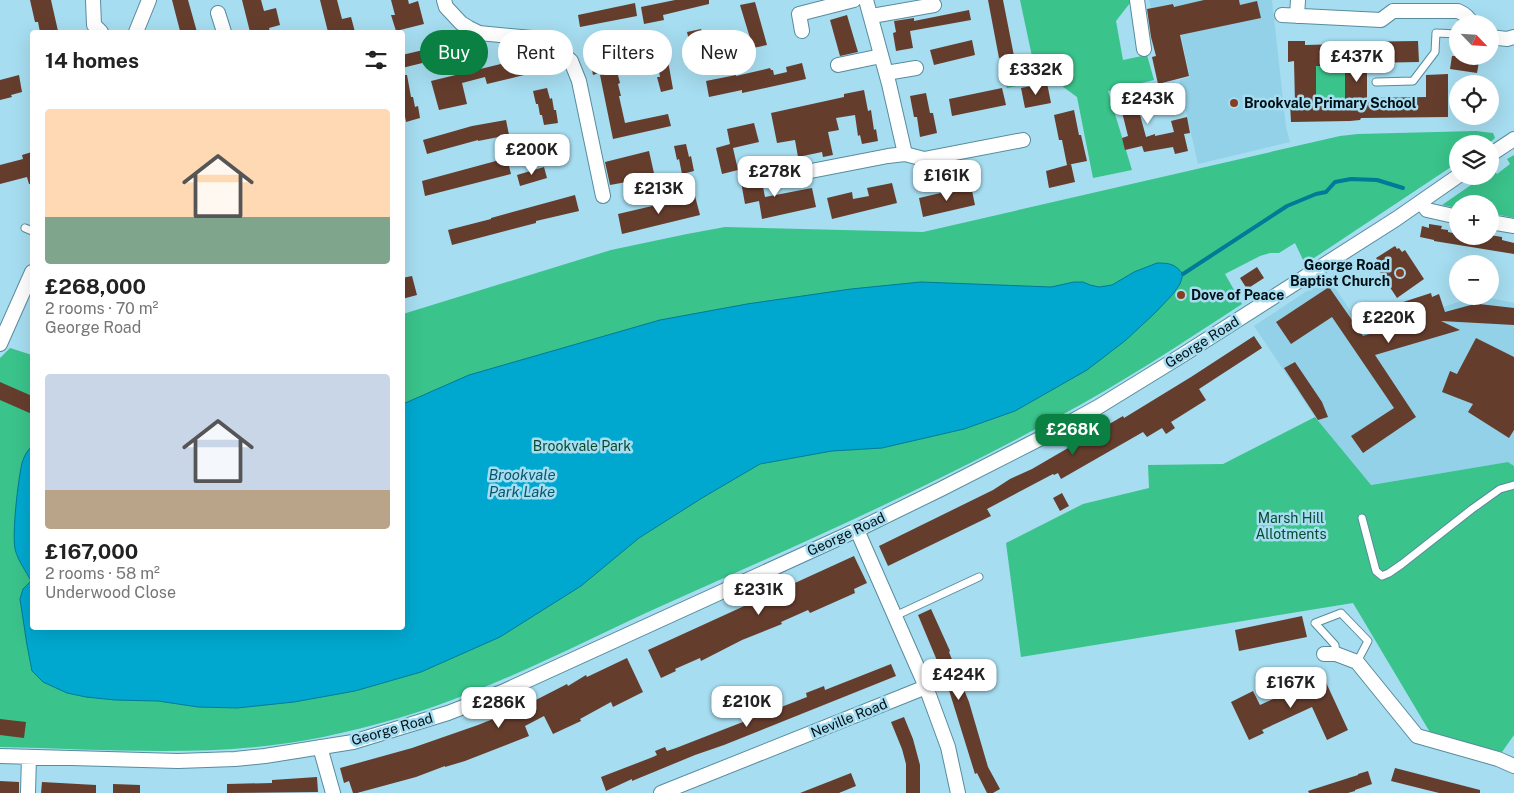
<!DOCTYPE html>
<meta charset="utf-8">
<style>
:root{--surface:#fff;--page:#f2f2f2;--text:#222;--muted:#767676;--accent:#0b8043}
body{margin:0;font-family:"Public Sans",sans-serif;background:var(--page);color:var(--text);height:100vh;display:flex;flex-direction:column;font-size:19px;white-space:nowrap}
*{box-sizing:border-box;margin:0}
p{font-size:16px;color:var(--muted)}
.icon{flex:none;width:28px;height:28px;fill:none;stroke:currentColor;stroke-width:2;stroke-linecap:round;stroke-linejoin:round}
.map{position:relative;flex:1;overflow:hidden}
.drawer{position:absolute;left:30px;top:30px;width:375px;height:600px;display:flex;flex-direction:column;background:var(--surface);border-radius:5px;box-shadow:0 5px 20px #0002}
.drawer>*{flex:none}
.hud{position:absolute;left:420px;top:30px;width:475px;height:45px;display:flex;gap:10px}
.needle{width:32px;rotate:115deg}
.buttons{position:absolute;left:1449px;top:15px;display:grid;gap:10px}
.buttons a{display:grid;place-items:center;width:50px;height:50px;border-radius:50%;background:var(--surface);box-shadow:0 5px 20px #0002;font-size:25px}
.price{position:absolute;translate:-50% -42px;padding:0 11px;border-radius:10px;background:#fff;color:#222;font-size:16px;line-height:32px;filter:drop-shadow(0 1px 2px #0008)}
.price::after{content:'';position:absolute;left:50%;top:30px;width:15px;height:11px;margin-left:-8px;background:inherit;clip-path:polygon(0 0,100% 0,50% 100%)}
.price.current{background:var(--accent);color:#fff}
ul{padding:0;list-style:none}
li{display:grid;align-content:center;gap:10px;height:265px;padding:0 15px}
li span{display:grid;place-items:center;height:155px;border-radius:5px;color:#555}
li>.icon{margin-inline-start:auto}
span .icon{width:90px;height:90px;fill:#fffc;stroke-width:1}
li b{font-size:21px}
h2{display:flex;justify-content:space-between;align-items:center;height:60px;padding:0 15px;font-size:21px}
.tag{padding:0 18px;border-radius:22px;background:var(--surface);box-shadow:0 5px 20px #0002;font-size:18px;line-height:45px}
.tag.current{background:var(--accent);color:#fff}
.map>svg:first-child{display:block}
.built{fill:#92d1e7}
.green{fill:#3ac38b}
.water{fill:#00a8cf;stroke:#007a98}
.lines{fill:none;stroke-linecap:round;stroke-linejoin:round}
.stream{stroke:#007a98;stroke-width:4}
.building{fill:#653d2d;fill-rule:evenodd}
.service-casing{stroke:#578c9e;stroke-width:9}
.minor-casing{stroke:#578c9e;stroke-width:16}
.service{stroke:#fff;stroke-width:7}
.minor{stroke:#fff;stroke-width:14}
.poi-dot{fill:#873f21;stroke:#a6ddf0;stroke-width:2}
.labels{text-anchor:middle;dominant-baseline:central;stroke-width:5;stroke-linejoin:round;paint-order:stroke}
.poi-label{font-size:14px;font-weight:bold;fill:#000f16;stroke:#a6ddf0;text-anchor:start}
.street-label{font-size:14px;fill:#000f16;stroke:#a6ddf0}
.park-label{font-size:14px;fill:#0a4a31;stroke:#a6ddf0}
.water-label{font-size:15px;font-style:italic;fill:#09566b;stroke:#a6ddf0}
</style>
<div class="map">
<svg width="1514" height="793" viewBox="0 0 1514 793">
<rect width="100%" height="100%" fill="#a6ddf0"/>
<path class="built" d="M1149 0H1272L1286 127 1290 142 1198 164 1179 80 1190 77 1174 4 1151 8Z
M1328 277 1365 333 1476 296H1482L1514 303V466L1508 462 1370 485 1315 417 1254 326Z"/>
<path class="green" d="M1020 0H1130V3L1116 21 1123 60 1147 55 1154 80 1108 91 1132 170 1093 178 1077 97 1051 78 1007 88 1002 71 1033 61Z
M1316 66H1345V101H1316Z
M1476 131 1493 133 1495 138 1488 144H1458L1457 163 1305 264 1295 243 1279 253H1270L1260 256 1225 274 1242 304C1182 343 1122 383 1058 417 932 486 800 544 668 603 603 632 539 666 472 692 424 712 374 726 323 737 217 759 107 749 0 747V358L10 348 32 355V628H402L403 314 611 250 687 234 725 227 923 232 1340 136 1358 134Z
M1514 155V218L1490 213V204H1458L1457 208 1442 205 1484 176H1490V172L1493 170 1497 174 1510 164 1507 159Z
M1315 417 1371 485 1508 462 1514 466V735L1502 752 1431 734 1353 603 1021 657 1006 543 1083 504 1149 488 1148 465 1223 464Z"/>
<path class="water" d="M1157 263C1170 263 1175 264 1183 274L1180 284 1173 294 1155 313 1126 340 1087 370 1015 411 964 429 882 448 832 451 760 464 702 498 639 538 581 586 500 637 421 672 355 691 294 702 237 708 198 707 158 701 115 700 86 697 67 693 43 682 32 671 27 645 20 599 23 589 31 581C26 571 18 561 15 549 12 533 18 480 22 463 24 456 27 451 32 446V628H402L403 404 469 375 660 320 747 304 851 289 921 282 1051 287 1074 282H1083L1090 285 1099 287 1112 285 1134 272Z"/>
<g class="lines">
<path class="stream" d="M1183 274 1287 206 1316 194 1326 192 1335 182 1351 179 1377 180 1403 188"/>
</g>
<path class="building" d="M30 0H51L58 31 40 32 38 22H35Z
M172 0H188L197 32H186V30L180 31Z
M242 0H261L264 11 276 8 280 25 269 28 270 32H250Z
M320 0H337L342 19 351 17 355 32H328Z
M391 0H408L409 4 418 1 424 24 396 31 391 15H395Z
M675 0H709V4L663 15 664 20 644 24 641 7Z
M988 0H1003L1014 56 999 58Z
M1204 0H1239L1240 5 1257 1 1261 18 1180 35 1189 76 1158 84 1152 57 1156 56 1151 37 1147 9 1173 4 1174 7Z
M755 2 767 45 753 48 740 5Z
M635 3 637 16 580 27 578 15Z
M969 10 971 20 910 31 913 48 896 51 893 33 896 32 894 21 914 18V21Z
M847 15 858 52 840 56 830 20Z
M701 29 708 49 710 48 713 60 699 63 692 44 690 45 687 32Z
M972 40 975 55 934 65 930 50Z
M1288 41H1305V45L1343 44V42L1418 41 1419 62 1367 63V98L1426 97V75L1448 74V117L1361 118 1360 120 1350 121 1291 122 1290 103H1295L1294 61 1288 62ZM1316 66H1345V101H1316Z
M453 43 455 55 402 68V55Z
M666 46 670 61H668L673 89 661 92 657 77H660L655 48Z
M598 50 602 72 593 75 589 53Z
M1452 56H1480L1477 73 1450 69Z
M525 58 528 74 487 84 485 77 462 83 467 104 439 110 431 81Z
M802 63 806 79 742 93V90L709 97 706 81 736 75V76L770 68 771 70H773L774 75 787 72 786 67Z
M617 71 620 83 618 84 621 96H619L625 123 668 114 671 126 613 139 600 75Z
M19 75 22 92 11 95 12 97 0 100V80Z
M402 75H407L411 97H413L415 107 418 106 420 118 406 122 404 111H402Z
M1047 83 1051 103 1025 108 1021 88Z
M1144 84 1147 98 1136 100 1146 137 1155 134V136L1174 132 1171 121 1187 117 1190 133 1184 134 1188 151 1175 154 1173 147 1144 152 1142 146 1125 150 1122 138 1128 136 1121 108 1114 110 1111 97 1129 93 1128 88Z
M547 88 550 99 552 98 554 110H556L558 123 544 125 542 115H540L538 104H536L533 91Z
M1002 88 1006 105 952 116 949 99Z
M864 90 868 111 871 110 874 130 876 129 878 141 862 144 860 135 858 136 855 115 836 118 839 130 828 132 833 155 823 157 822 152 798 157 795 140 777 143 771 113 844 97V94Z
M926 93 930 113H933L937 133 920 137 917 117H914L910 96Z
M1074 110 1079 135H1081L1087 161 1067 165 1062 140H1059L1054 115Z
M506 120 509 135 478 141V140L427 154 423 140 472 126Z
M754 123 759 142 733 148 738 170 722 174 716 148 730 144 727 129Z
M686 144 689 157 691 156 694 171 682 174 679 159 677 160 674 146Z
M649 151 656 182 634 188 632 181 610 185 605 162Z
M32 152V184H29L27 177 0 184V165L23 159 22 155Z
M507 158 511 174 425 196 422 181Z
M1071 164 1075 182 1049 188 1046 171Z
M544 167 547 178 520 186 517 175Z
M760 172 765 197 812 188 816 207 762 219 759 201 745 204 740 176Z
M892 183 897 203 832 219 827 198 852 192 853 199 869 196 867 188Z
M971 186 975 205 923 217 919 198Z
M575 195 579 211 536 221V223L452 245 448 230 491 219V218Z
M695 196 700 215 622 234 618 214Z
M1429 224 1442 226 1441 229 1448 230V232L1458 234V236H1478L1490 239V235L1502 237V240L1514 243V254L1434 241V240L1420 237 1422 226 1429 228Z
M1395 246 1397 249 1399 248 1402 252 1405 250 1424 279 1397 298 1376 266 1380 264 1376 258Z
M1257 267 1264 278 1247 289 1240 278Z
M412 276 417 295 402 299V278Z
M1329 287 1363 336 1403 324 1397 304 1431 293 1432 297 1439 294 1445 312 1478 303 1479 304 1514 308V325L1441 321 1460 330 1375 355 1416 417 1363 453 1351 436 1394 408 1332 317 1291 344 1276 322Z
M1254 336 1262 348 1199 389 1206 400 1171 422 1175 428 1166 434 1162 428 1147 437 1143 432 1061 479 1058 473 1054 475 1053 474 987 509 991 516 888 566 879 546 993 490 1010 479 1032 469 1123 416 1124 418 1191 377Z
M1476 338 1514 357V430L1509 438 1468 412 1473 404 1442 392 1450 371 1457 374Z
M1295 362 1322 402 1328 417 1318 420 1284 368Z
M0 382 32 396V414L0 400Z
M1062 493 1069 506 1060 511 1053 498Z
M854 556 867 583 854 589 855 593 810 613 808 610 781 622 782 624 742 640 701 661 700 658 675 669 676 671 661 678 648 650Z
M931 609 950 651 949 652 969 702 988 767 1000 789 993 793H987L977 773 975 774 948 687 918 615Z
M1302 616 1307 637 1239 651 1235 630Z
M627 658 643 692 613 707 611 702 580 719 581 721 553 734 544 716 525 726 529 736 465 761 445 767V766L416 777 357 793H353L349 781 344 783 340 768 412 748 478 725 531 704 530 703 567 684 568 686 586 675 587 677Z
M891 664 896 676 724 745 695 755 632 781V779L606 791 601 777 653 757 657 755 655 751 665 747 667 751 676 748 807 697 806 693 824 686 825 690Z
M1323 676 1348 730 1327 740 1312 707 1262 730 1264 733 1249 740 1231 702 1253 691 1260 705Z
M904 717 913 739 920 765V793H906V764L902 749 891 722Z
M0 719 26 722 24 738 0 735Z
M1395 768 1480 790V793H1439L1391 781Z
M1368 771 1372 784 1355 790V791L1348 793H1309L1308 791 1358 775V774Z
M851 773 856 786 839 793H800Z
M317 777 318 792 227 793V784L272 783V780Z
M0 781 19 782V793H0Z
M42 782 96 785V793H41Z
M113 784 140 785V793H113Z"/>
<g class="lines">
<g class="service-casing">
<path id="service" d="M1376 82 1413 81 1435 52 1436 33 1458 34
M25 228 32 231
M1362 518 1376 571 1382 576 1389 573 1402 564 1472 509 1500 489 1514 485
M895 616 979 577
M1336 654 1335 645 1315 623 1341 613 1368 641 1357 662"/>
</g>
<g class="minor-casing">
<path id="minor" d="M93 0 94 25 101 32
M444 0 446 7 461 23 469 28 479 33 532 38 555 47 571 61 579 81 603 196
M866 0 889 84 905 154
M1137 0 1144 49
M218 13 224 32
M1282 15 1381 20 1393 11H1458C1465 14 1469 17 1472 24
M872 16 934 5
M1297 16 1298 0
M802 31 799 14 854 0
M136 32 149 0
M1490 37 1507 39 1514 37
M838 65 881 56
M886 73 916 68
M1490 155 1514 139
M780 177 888 156 905 154 924 159 1023 140
M1421 202 1427 210 1458 217
M1490 222 1514 226
M0 344 32 272
M857 530 926 687 948 747 958 793
M1324 654H1336L1357 662 1417 736 1498 759 1514 766
M320 747 333 793
M0 756 178 761 235 759 265 756 353 742 448 713 502 692 857 530 941 489 1049 434 1098 407 1181 356 1396 219 1458 176
M28 793 29 757
M661 793 926 687"/>
</g>
<use href="#service" class="service"/>
<use href="#minor" class="minor"/>
</g>
<g class="poi-dot">
<circle cx="1234" cy="103" r="5"/>
<circle cx="1400" cy="273" r="5"/>
<circle cx="1181" cy="295" r="5"/>
</g>
<g class="labels">
<g class="poi-label">
<text x="1244" y="103">Brookvale Primary School</text>
<text x="1390" y="265" text-anchor="end">George Road<tspan x="1390" dy="16">Baptist Church</tspan></text>
<text x="1191" y="295">Dove of Peace</text>
</g>
<g class="street-label">
<text transform="translate(1202 342) rotate(-32)">George Road</text>
<text transform="translate(846 534) rotate(-25)">George Road</text>
<text transform="translate(849 718) rotate(-22)">Neville Road</text>
<text transform="translate(392 729) rotate(-16)">George Road</text>
</g>
<g class="park-label">
<text x="582" y="446">Brookvale Park</text>
<text x="1291" y="518">Marsh Hill<tspan x="1291" dy="16">Allotments</tspan></text>
</g>
<g class="water-label">
<text x="522" y="474">Brookvale<tspan x="522" dy="17">Park Lake</tspan></text>
</g>
</g>
</svg>
<div class="buttons">
<a><svg class="needle" viewBox="-14 -14 28 28"><path d="M0-13l5 13h-10z" fill="#e53935"/><path d="M0 13l5-13h-10z" fill="#767676"/></svg></a>
<a><svg class="icon" aria-label="locate" viewBox="0 0 24 24"><circle cx="12" cy="12" r="6"/><path d="M12 2v4M12 18v4M2 12h4M18 12h4"/></svg></a>
<a><svg class="icon" aria-label="layers" viewBox="0 0 24 24"><path d="M12 4l9 5-9 5-9-5zM3 14l9 5 9-5"/></svg></a>
<a>+</a>
<a>−</a>
</div>
<b class="price" style="left:1357px;top:83px">£437K</b>
<b class="price" style="left:1036px;top:96px">£332K</b>
<b class="price" style="left:1148px;top:125px">£243K</b>
<b class="price" style="left:532px;top:176px">£200K</b>
<b class="price" style="left:775px;top:198px">£278K</b>
<b class="price" style="left:947px;top:202px">£161K</b>
<b class="price" style="left:659px;top:215px">£213K</b>
<b class="price" style="left:1389px;top:344px">£220K</b>
<b class="price current" style="left:1073px;top:456px">£268K</b>
<b class="price" style="left:759px;top:616px">£231K</b>
<b class="price" style="left:959px;top:701px">£424K</b>
<b class="price" style="left:1291px;top:709px">£167K</b>
<b class="price" style="left:747px;top:728px">£210K</b>
<b class="price" style="left:499px;top:729px">£286K</b>
<div class="hud">
<a class="tag current">Buy</a>
<a class="tag">Rent</a>
<a class="tag">Filters</a>
<a class="tag">New</a>
</div>
<section class="drawer">
<h2>14 homes<svg class="icon" aria-label="filters" viewBox="0 0 24 24"><path d="M4 7h16M4 17h16"/><circle cx="9" cy="7" r="2"/><circle cx="15" cy="17" r="2"/></svg></h2>
<ul>
<li><span style="background:linear-gradient(#ffd9b3 70%,#7fa58c 0)"><svg class="icon" aria-label="home" viewBox="0 0 24 24"><path d="M3 11l9-7 9 7M6 9v11h12V9"/></svg></span><div><b>£268,000</b><p>2 rooms · 70 m²</p><p>George Road</p></div></li>
<li><span style="background:linear-gradient(#c9d6e8 75%,#b9a48a 0)"><svg class="icon" aria-label="home" viewBox="0 0 24 24"><path d="M3 11l9-7 9 7M6 9v11h12V9"/></svg></span><div><b>£167,000</b><p>2 rooms · 58 m²</p><p>Underwood Close</p></div></li>
</ul>
</section>
</div>
